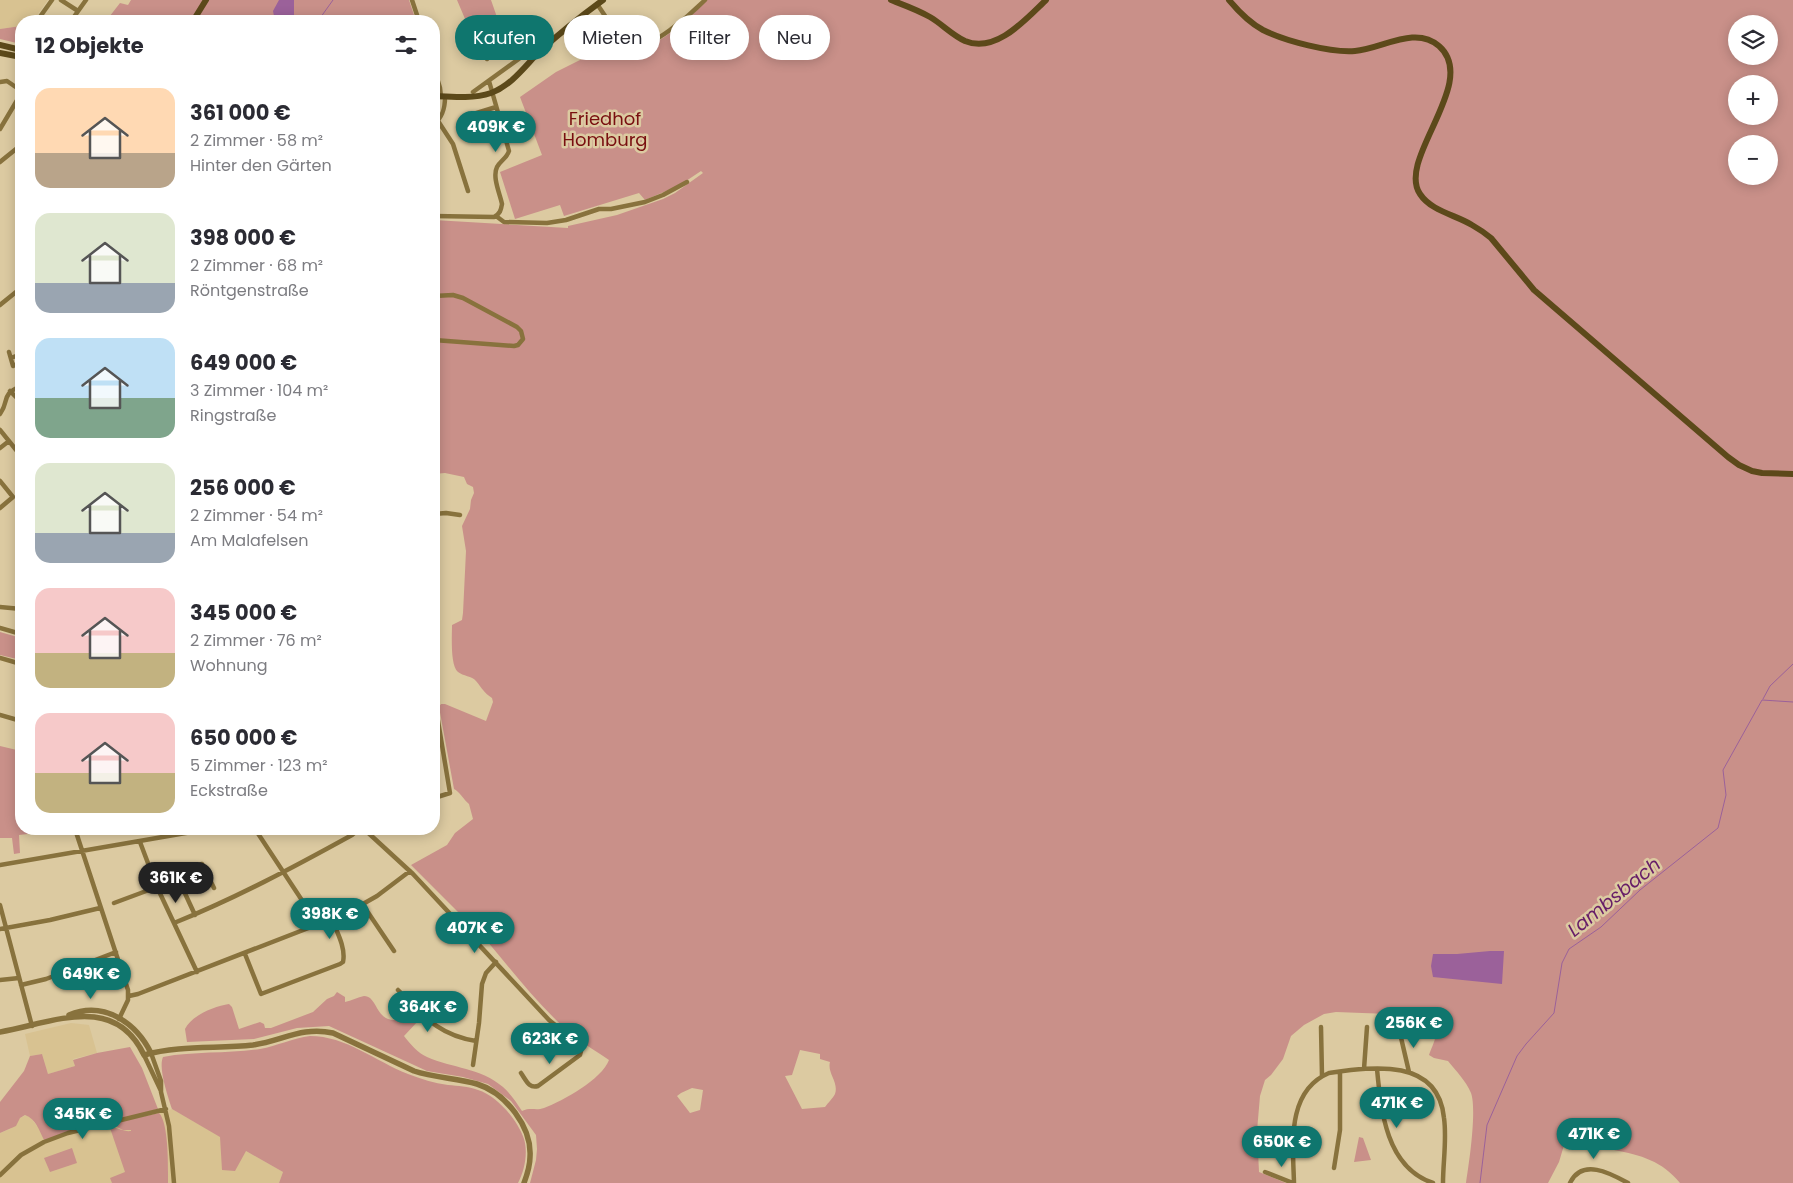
<!DOCTYPE html>
<html lang="de">
<meta charset="utf-8">
<style>
:root{--surface:#fff;--page:#f7f7f7;--text:#2b2b33;--muted:#7c7c81;--accent:#0f766e}
body{margin:0;font-family:Poppins,sans-serif;background:var(--page);color:var(--text);height:100vh;display:flex;flex-direction:column;font-size:19px;white-space:nowrap}
*{box-sizing:border-box;margin:0}
p{font-size:16px;color:var(--muted)}
.icon{flex:none;width:28px;height:28px;fill:none;stroke:currentColor;stroke-width:2;stroke-linecap:round;stroke-linejoin:round}
.map{position:relative;flex:1;overflow:hidden}
.side{position:absolute;left:15px;top:15px;width:425px;height:820px;display:flex;flex-direction:column;background:var(--surface);border-radius:20px;box-shadow:0 2px 12px #0003}
.side>*{flex:none}
.banner{position:absolute;left:455px;top:15px;width:475px;height:45px;display:flex;gap:10px}
.controls{position:absolute;left:1728px;top:15px;display:grid;gap:10px}
.controls a{display:grid;place-items:center;width:50px;height:50px;border-radius:50%;background:var(--surface);box-shadow:0 2px 12px #0003;font-size:25px}
.price{position:absolute;translate:-50% -42px;padding:0 11px;border-radius:18px;background:var(--accent);color:#fff;font-size:16px;line-height:32px;filter:drop-shadow(0 1px 2px #0008)}
.price::after{content:'';position:absolute;left:50%;top:30px;width:15px;height:11px;margin-left:-8px;background:inherit;clip-path:polygon(0 0,100% 0,50% 100%)}
.price.current{background:#222;color:#fff}
ul{padding:0;list-style:none}
li{display:flex;align-items:center;gap:15px;height:125px;padding:0 20px}
li span{display:grid;place-items:center;flex:none;width:140px;height:100px;border-radius:15px;color:#555}
li>.icon{margin-inline-start:auto}
span .icon{width:60px;height:60px;fill:#fffc;stroke-width:1}
li b{font-size:21px}
h2{display:flex;justify-content:space-between;align-items:center;height:60px;padding:0 20px;font-size:21px}
.tag{padding:0 18px;border-radius:22px;background:var(--surface);box-shadow:0 2px 12px #0003;font-size:18px;line-height:45px}
.tag.current{background:var(--accent);color:#fff}
.map>svg:first-child{display:block}
.built{fill:#d8c291}
.green{fill:#c99089;fill-rule:evenodd}
.water{fill:#9b619a}
.lines{fill:none;stroke-linecap:round;stroke-linejoin:round}
.stream{stroke:#9b619a;stroke-width:1}
.minor{stroke:#88723d;stroke-width:4.5}
.tertiary{stroke:#88723d;stroke-width:5.5}
.secondary{stroke:#5c491a;stroke-width:6}
.labels{text-anchor:middle;dominant-baseline:central;stroke-width:5;stroke-linejoin:round;paint-order:stroke}
.park-label{font-size:18px;fill:#790f10;stroke:#dccaa1}
.water-label{font-size:19px;font-style:italic;fill:#671e68;stroke:#dccaa1}
</style>
<div class="map">
<svg width="1793" height="1183" viewBox="0 0 1793 1183">
<rect width="100%" height="100%" fill="#dccaa1"/>
<path class="built" d="M0 0H48L33 21H21V26L0 29Z
M71 1023 89 1025 97 1053 73 1059 75 1066 48 1074 42 1054 30 1056 25 1034Z
M158 1109 160 1113 172 1109 283 1172 279 1183H0V1133L10 1129 20 1118 26 1115 30 1117 37 1126H92Z"/>
<path class="green" d="M131 0H409L416 21H106L120 3 128 5Z
M457 0H491L499 23 474 40Z
M707 0H1793V1183H1680C1662 1161 1641 1155 1614 1150 1607 1149 1598 1149 1591 1146 1582 1143 1583 1138 1570 1137L1565 1142 1559 1162 1548 1183H1466C1469 1164 1477 1110 1471 1093 1466 1081 1456 1071 1448 1061L1434 1058 1429 1055C1433 1043 1442 1030 1430 1020L1389 1014 1336 1012 1324 1014 1304 1025 1291 1036 1283 1059 1271 1075 1265 1080 1260 1096 1257 1131 1259 1172 1286 1183H530L536 1160 537 1149 536 1135 511 1101 488 1084 463 1077 427 1071 329 1026 297 1028 254 1039 187 1042 185 1029C192 1015 215 1006 229 1004L232 1007 239 1029 260 1022 264 1024 265 1028H271L313 1012 327 999 334 996 337 992 345 997V1002C351 1001 358 997 364 996 378 996 375 1022 397 1020L408 1008 412 1010 419 1018V1020L404 1036C410 1044 418 1053 427 1057 452 1068 481 1068 503 1087 511 1094 516 1102 522 1111 531 1107 536 1111 544 1108 563 1101 602 1079 609 1060 598 1052 585 1045 574 1036 541 1009 514 973 487 941 485 933 491 928 485 920H466L411 865 447 845 455 833 473 819 469 804C463 799 460 792 454 789L439 707 441 704H445L486 721 493 702 492 698C484 693 482 688 476 681 472 676 463 676 458 672 450 666 452 635 452 625L462 620 463 613 466 551 462 526 470 509 471 500 474 493 473 487 467 484 464 477 445 473 434 474V220L568 228V226L617 215 663 199 675 193 703 173 701 171 680 185 645 200 639 193 564 216 560 205 515 219 500 172 542 155 520 97 556 72 590 55 617 36C623 41 628 47 636 49 654 51 695 13 707 0ZM1736 24H1769V56H1736ZM1736 84H1769V116H1736ZM1736 144H1769V176H1736ZM800 1050 820 1054V1059L830 1062C827 1073 839 1082 835 1094 833 1098 828 1103 825 1107L802 1109 785 1076 792 1075ZM692 1088 703 1090 700 1110 690 1113 677 1096 681 1093Z
M21 26V44L0 39V29Z
M0 632 21 638V660L0 655Z
M0 746 21 751V829H45V832L19 835 20 853 14 854 12 838H0Z
M310 1036C346 1036 375 1061 408 1074 421 1079 434 1083 448 1085 458 1086 468 1086 478 1090 497 1096 517 1119 524 1139 528 1152 525 1170 518 1183H279L283 1172 246 1151 235 1171 222 1170 220 1137 172 1109C168 1097 158 1068 163 1057 195 1051 228 1054 260 1049 277 1046 293 1038 310 1036Z
M130 1047 142 1068 158 1109 44 1140C39 1130 36 1119 25 1115L20 1118 16 1126 0 1133V1102L24 1071 30 1056 42 1054 48 1074 75 1066 73 1060 97 1053Z
M159 1113C169 1123 168 1168 168 1183H112L110 1178 125 1172 110 1128C118 1127 123 1132 131 1131V1130H123L115 1126 114 1123Z
M1359 1137 1363 1138 1371 1160 1354 1162Z
M72 1148 77 1163 50 1172 44 1158Z"/>
<path class="water" d="M279 0H294V21H277L274 16 273 11Z
M1490 951H1504L1502 984 1433 977 1431 966 1433 954H1457Z"/>
<g class="lines">
<path class="stream" d="M318 21 333 0
M1763 699 1770 686 1793 664
M1480 1183 1487 1125 1517 1056 1526 1044 1554 1013 1562 963 1569 949 1601 927 1640 890 1718 828 1726 795 1723 770 1762 700 1793 702"/>
<path class="minor" d="M61 0 78 11
M412 0 419 21
M597 4C607 18 617 37 632 45 648 53 693 12 705 0
M37 21 52 0
M71 21 86 0
M19 31H21
M487 59 481 41 482 37 496 26 520 58
M434 68 440 88 441 97
M0 82 7 81 20 90
M473 92 545 40
M467 116 496 107
M438 121 453 144 468 191
M434 124C443 117 445 108 445 97
M0 129 19 97 21 87
M0 162 21 145
M434 216 494 217C500 214 501 210 502 204 500 194 492 177 497 167 500 161 507 158 509 151L489 81
M496 216 504 222 547 223 566 220 599 209H611L645 202 663 195 687 182
M434 296 453 295 463 298 517 327 521 331 523 339 518 345 514 346 434 340
M0 305 21 288
M9 352 13 366 21 362
M11 358 21 354
M10 391 21 402
M0 414C10 400 0 395 21 386
M0 430 21 456
M0 448 9 441
M0 481 13 497 0 508
M434 514 446 513 460 515
M0 607 21 609
M0 628 21 634
M0 658 21 664
M434 697 450 793 434 798
M0 715 21 721
M75 829 128 990V1000L119 1019
M255 829 311 914 316 926
M364 829 413 874 549 1020 582 1047 580 1055 538 1086C529 1089 526 1080 521 1073
M140 842 157 887 197 972
M0 865 209 829
M176 874 195 915
M155 882 193 866 202 864 214 888
M114 903 157 887
M0 905 32 1026
M363 905 394 951
M174 923C236 898 294 867 352 835L359 829
M0 929 50 920 100 908
M245 954 261 994 340 964 343 962C346 948 337 932 332 920
M0 980 19 978
M21 985 46 979 116 952
M398 990C424 1016 438 1035 476 1041
M129 996 138 994 347 913 377 896 410 871
M1321 1027 1322 1076
M1399 1029 1409 1072
M151 1053 161 1081V1092L169 1126 174 1183
M144 1055 161 1091
M473 1065 479 1023 482 984 486 973 496 962
M1364 1069 1367 1027
M1377 1069C1381 1111 1386 1167 1433 1183
M1334 1168 1340 1130V1072
M1265 1172 1293 1183
M0 1175 21 1155 44 1142 68 1133 166 1109
M1294 1183C1293 1145 1286 1091 1329 1073 1372 1067 1438 1057 1444 1118 1447 1139 1443 1162 1443 1183
M1570 1183C1582 1158 1610 1173 1628 1183"/>
<path class="tertiary" d="M69 1015C104 1000 136 1023 151 1053
M0 1032C52 1023 114 992 144 1055 180 1045 217 1049 253 1045 282 1041 302 1026 333 1033L414 1071C435 1078 457 1078 477 1084 506 1093 532 1127 530 1157 530 1166 527 1175 524 1183"/>
<path class="secondary" d="M891 0C904 5 918 10 930 17 942 24 952 35 965 41 996 54 1026 19 1046 0
M1229 0C1239 12 1250 23 1263 30 1285 41 1331 53 1355 51 1382 49 1415 25 1439 46 1480 82 1396 159 1420 194 1431 211 1456 215 1472 225 1479 229 1485 233 1491 238L1534 290 1728 457 1739 465 1752 471 1762 473 1793 474
M193 21 206 0
M0 45 21 50
M0 53 21 57
M434 96C452 97 473 99 491 93 512 85 525 66 540 51 560 33 581 16 603 0"/>
</g>
<g class="labels">
<g class="park-label">
<text x="605" y="118">Friedhof<tspan x="605" dy="21">Homburg</tspan></text>
</g>
<g class="water-label">
<text transform="translate(1614 897) rotate(-39)">Lambsbach</text>
</g>
</g>
</svg>
<div class="controls">
<a><svg class="icon" aria-label="layers" viewBox="0 0 24 24"><path d="M12 4l9 5-9 5-9-5zM3 14l9 5 9-5"/></svg></a>
<a>+</a>
<a>−</a>
</div>
<b class="price" style="left:496px;top:153px">409K €</b>
<b class="price current" style="left:176px;top:904px">361K €</b>
<b class="price" style="left:330px;top:940px">398K €</b>
<b class="price" style="left:475px;top:954px">407K €</b>
<b class="price" style="left:91px;top:1000px">649K €</b>
<b class="price" style="left:428px;top:1033px">364K €</b>
<b class="price" style="left:1414px;top:1049px">256K €</b>
<b class="price" style="left:550px;top:1065px">623K €</b>
<b class="price" style="left:1397px;top:1129px">471K €</b>
<b class="price" style="left:83px;top:1140px">345K €</b>
<b class="price" style="left:1594px;top:1160px">471K €</b>
<b class="price" style="left:1282px;top:1168px">650K €</b>
<div class="banner">
<a class="tag current">Kaufen</a>
<a class="tag">Mieten</a>
<a class="tag">Filter</a>
<a class="tag">Neu</a>
</div>
<section class="side">
<h2>12 Objekte<svg class="icon" aria-label="filters" viewBox="0 0 24 24"><path d="M4 7h16M4 17h16"/><circle cx="9" cy="7" r="2"/><circle cx="15" cy="17" r="2"/></svg></h2>
<ul>
<li><span style="background:linear-gradient(#ffd9b3 65%,#b9a48a 0)"><svg class="icon" aria-label="home" viewBox="0 0 24 24"><path d="M3 11l9-7 9 7M6 9v11h12V9"/></svg></span><div><b>361 000 €</b><p>2 Zimmer · 58 m²</p><p>Hinter den Gärten</p></div></li>
<li><span style="background:linear-gradient(#dfe7d0 70%,#9aa5b1 0)"><svg class="icon" aria-label="home" viewBox="0 0 24 24"><path d="M3 11l9-7 9 7M6 9v11h12V9"/></svg></span><div><b>398 000 €</b><p>2 Zimmer · 68 m²</p><p>Röntgenstraße</p></div></li>
<li><span style="background:linear-gradient(#bfe0f5 60%,#7fa58c 0)"><svg class="icon" aria-label="home" viewBox="0 0 24 24"><path d="M3 11l9-7 9 7M6 9v11h12V9"/></svg></span><div><b>649 000 €</b><p>3 Zimmer · 104 m²</p><p>Ringstraße</p></div></li>
<li><span style="background:linear-gradient(#dfe7d0 70%,#9aa5b1 0)"><svg class="icon" aria-label="home" viewBox="0 0 24 24"><path d="M3 11l9-7 9 7M6 9v11h12V9"/></svg></span><div><b>256 000 €</b><p>2 Zimmer · 54 m²</p><p>Am Malafelsen</p></div></li>
<li><span style="background:linear-gradient(#f6c9c9 65%,#c2b280 0)"><svg class="icon" aria-label="home" viewBox="0 0 24 24"><path d="M3 11l9-7 9 7M6 9v11h12V9"/></svg></span><div><b>345 000 €</b><p>2 Zimmer · 76 m²</p><p>Wohnung</p></div></li>
<li><span style="background:linear-gradient(#f6c9c9 60%,#c2b280 0)"><svg class="icon" aria-label="home" viewBox="0 0 24 24"><path d="M3 11l9-7 9 7M6 9v11h12V9"/></svg></span><div><b>650 000 €</b><p>5 Zimmer · 123 m²</p><p>Eckstraße</p></div></li>
</ul>
</section>
</div>
